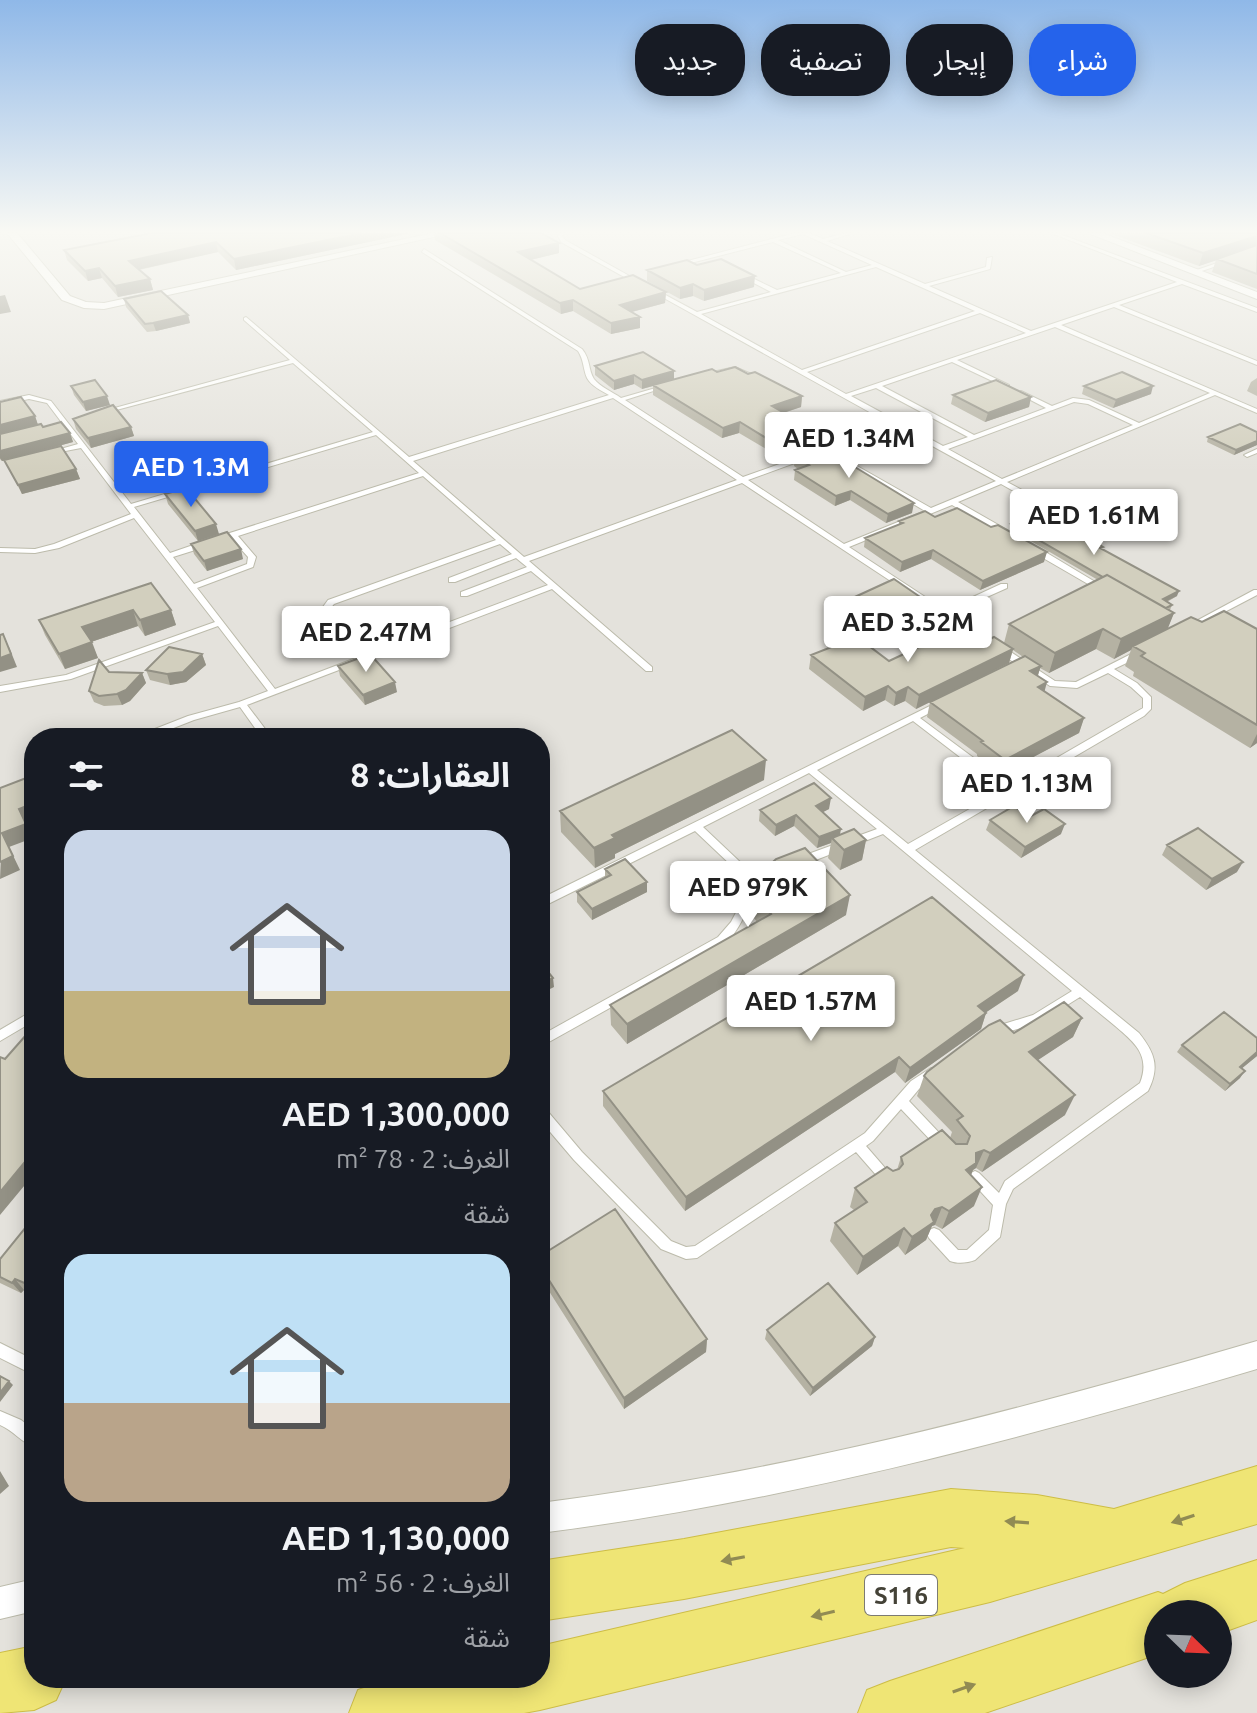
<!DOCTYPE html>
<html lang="ar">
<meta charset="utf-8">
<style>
:root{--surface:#171b24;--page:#242831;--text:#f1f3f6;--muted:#9ea1a6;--accent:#2563eb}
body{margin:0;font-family:Ubuntu,"Noto Sans Arabic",sans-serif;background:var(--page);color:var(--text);direction:rtl;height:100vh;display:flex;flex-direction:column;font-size:30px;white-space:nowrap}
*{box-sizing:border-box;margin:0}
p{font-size:26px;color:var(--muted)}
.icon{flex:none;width:44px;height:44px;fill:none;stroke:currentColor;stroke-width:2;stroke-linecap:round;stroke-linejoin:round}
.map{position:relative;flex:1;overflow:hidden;direction:ltr}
.drawer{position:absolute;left:24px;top:728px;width:526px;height:960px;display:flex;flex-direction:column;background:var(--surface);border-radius:32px;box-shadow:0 4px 20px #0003;direction:rtl}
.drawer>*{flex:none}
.guide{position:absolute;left:574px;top:24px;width:562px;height:72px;direction:rtl;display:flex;gap:16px}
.needle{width:52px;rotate:113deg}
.fabs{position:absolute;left:1144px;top:1600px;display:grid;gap:16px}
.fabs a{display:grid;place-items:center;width:88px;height:88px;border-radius:50%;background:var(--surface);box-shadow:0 4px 20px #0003;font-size:40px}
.price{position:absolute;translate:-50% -68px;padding:0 18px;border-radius:8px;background:#fff;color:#222;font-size:26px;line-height:52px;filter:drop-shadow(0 2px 4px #0008)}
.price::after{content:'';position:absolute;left:50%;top:48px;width:24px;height:18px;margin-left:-12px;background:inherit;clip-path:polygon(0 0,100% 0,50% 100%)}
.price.on{background:var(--accent);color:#fff}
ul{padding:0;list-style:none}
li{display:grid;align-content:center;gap:16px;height:424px;padding:0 40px}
li span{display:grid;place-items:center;height:248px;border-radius:24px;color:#555}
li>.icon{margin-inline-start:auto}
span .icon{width:144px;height:144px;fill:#fffc;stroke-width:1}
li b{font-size:34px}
h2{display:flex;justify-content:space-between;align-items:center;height:96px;padding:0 40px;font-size:34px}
.chip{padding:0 28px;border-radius:32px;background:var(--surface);box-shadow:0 4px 20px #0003;font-size:28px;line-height:72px}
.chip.on{background:var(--accent);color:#fff}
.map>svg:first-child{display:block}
.industrial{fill:#e4e2dc;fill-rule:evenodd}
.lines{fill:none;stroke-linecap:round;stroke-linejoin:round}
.lane-casing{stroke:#bcbbab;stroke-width:2}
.street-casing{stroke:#bcbbab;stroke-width:2}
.highway-casing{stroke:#cdbd46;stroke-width:2}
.lane{fill:#fff;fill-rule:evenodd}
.street{fill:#fff;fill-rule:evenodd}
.highway{fill:#efe575;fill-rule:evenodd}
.wall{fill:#b5b2a3}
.shaded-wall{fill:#939185}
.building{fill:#d2cfbe;stroke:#939185;stroke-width:2}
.oneway{fill:#918b53}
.labels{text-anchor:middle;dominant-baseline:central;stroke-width:6;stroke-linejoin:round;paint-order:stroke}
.shield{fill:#fff;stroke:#7c7b73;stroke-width:2}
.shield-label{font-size:24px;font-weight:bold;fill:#444237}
</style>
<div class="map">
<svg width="1257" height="1713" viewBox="0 0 1257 1713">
<rect width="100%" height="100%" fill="#f2f1e7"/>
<path class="industrial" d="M0 233H1257V1713H0ZM34 738H540V1678H34ZM1158 1614H1218V1674H1158Z"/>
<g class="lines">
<g class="lane-casing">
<path id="lane" d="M560 233H564L562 236 565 240 642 283 637 284 561 242 558 236Z
M795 233H809L823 239 846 233H853L827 241 925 284 986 267 987 258 992 257 990 269 929 286 1031 331 1177 282 1051 233H1057L1257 308V312L1182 284 1119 305 1257 361V365L1114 307 1061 325 1257 409V413L1215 395 1007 482 1075 518V522H1069L1001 484 958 502 1009 531V535H1003L952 505 849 547 945 610 1001 584H1007V588L951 613 1055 681 1076 682 1135 652H1141V656L1114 669 1137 683 1151 697V709L1144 716 915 850 1139 1033C1155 1053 1160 1067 1148 1091L1013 1189 1006 1204 1000 1237 975 1260C967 1263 958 1264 950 1261L929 1238 927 1234 929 1230 934 1228 939 1230 958 1250H967L989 1230 993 1205 971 1181 969 1177 971 1173 975 1171 979 1173 999 1193 1005 1181 1140 1083C1151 1055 1134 1042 1114 1025 1103 1016 1091 1006 1080 997L1040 1022 998 1035 994 1033 992 1030 994 1027 1033 1015 1072 991 883 834 808 863H800L799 860 800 857 877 829 809 773 703 827 757 878 767 871 772 875C766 882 759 888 754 896 745 913 740 929 726 943L540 1047V1036L718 937 731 922 751 884 695 831 540 908V899L940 701 943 702 944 704 943 706 920 718 1010 785 1143 708V698L1131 687 1108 673 1077 688 1050 686 742 483 529 561 652 667V671H646L552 589 247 705 272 738H262L240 707 194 720 148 738H135L137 736 188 716 239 702 268 691 218 626 71 679 0 692V686L66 675 215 622 134 518 59 548 35 553 0 552V548L35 549 54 544 131 514 81 448 50 454V452L78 444 47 403 29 399 0 405V401L29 395 51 401 131 504 373 432 293 363 105 413 100 412 290 360 244 320V318L246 317 409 457 609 395C602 391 591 386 587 378 583 369 584 360 578 351L422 252 424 249 582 349C591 360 588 370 594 379 600 387 613 392 621 398L666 385V387L625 400 743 477 891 424 653 292 658 291 697 312 771 292 744 278V276H748L777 290 841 273 773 242 679 266 676 264ZM803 234 872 265 846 272 778 240ZM876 267 975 311 802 370 701 314ZM980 313 1026 333 846 394 807 372ZM1055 327 1210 393 1139 423 1089 400 1073 398 1052 406 1021 391 1018 393 1019 394 1046 408 974 435 882 386 952 362 1005 387H1009V385L957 360ZM876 388 968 437 943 446 851 396ZM613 398 737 480 524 557 413 461ZM1074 402 1088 404 1133 425 1002 479 948 449ZM896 426 996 481 931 508 843 458H839V460L925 511 844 544 748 480ZM376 435 419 473 217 537V541L231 538 248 557 247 564 194 584 173 557 208 546V542H202L170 553 134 507ZM423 476 496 540 328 600 320 611 322 616 356 658 275 689 197 588 253 567 256 557 238 536ZM500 544 512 554 449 578V582H455L516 558 527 567 461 592V596H467L531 571 548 585 362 655 330 615 328 611 334 604ZM913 721 1003 790 908 844 817 770Z
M1223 261 1228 262 1196 273 1191 272Z
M735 367 763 379 758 380 734 371 702 377 699 375Z
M1257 449V453L1247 457 1244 455Z
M1031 547H1037L1107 589 1106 591H1100L1031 551Z
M1254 590H1257V595L1194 628H1188L1187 626Z
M34 1010V1021L0 1041V1030Z
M931 1068 935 1069 937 1073 935 1077 919 1089 909 1101 945 1139 947 1143 945 1147 941 1148 937 1147 901 1109 873 1141 866 1146 892 1176 894 1180 892 1184 888 1186 884 1184 856 1152 697 1258 686 1259 661 1249 574 1160 540 1120V1106L544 1107 582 1152 671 1241 686 1247 695 1246 865 1133 911 1081Z
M0 1343 34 1360V1375L0 1358Z
M0 1411 21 1420 34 1430V1447C21 1442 14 1431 0 1425Z"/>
</g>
<g class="street-casing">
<path id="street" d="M7 233H17L70 296 86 302 104 303 433 233H452L104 309 84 308 62 300Z
M1088 233H1102L1257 292V299Z
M1257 1341V1369C1021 1439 785 1502 540 1533V1503C785 1472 1021 1410 1257 1341Z
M34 1579V1611L0 1619V1587Z"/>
</g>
<g class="highway-casing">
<path id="highway" d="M1257 1466V1524L990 1602 540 1710 524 1713H349L358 1690 393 1678H540V1646L965 1548 951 1547 684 1599 540 1621V1561L684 1539 951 1489 1037 1495 1114 1509Z
M1257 1560V1620L1218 1634V1614H1158V1654L985 1713H858L867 1690 890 1681 1158 1592 1163 1594 1185 1583Z
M34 1646V1678H66L56 1700 34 1710 0 1713V1653Z"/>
</g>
<use href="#lane" class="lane"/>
<use href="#street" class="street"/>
<use href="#highway" class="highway"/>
</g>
<path class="wall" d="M144 233H411L236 270 218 252 139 270 150 279 153 290 118 297 102 278 88 281 67 260 64 250 146 235Z
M434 233H541L559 243V253L530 260 580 289 666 292 665 303 632 312 640 328 611 334 573 311 561 314 435 240Z
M1109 233H1257V289L1212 272 1216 260 1199 266Z
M697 265 754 287 704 301 693 296 680 299 647 281V270Z
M124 299 188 315 190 323 156 331 147 332 126 307Z
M595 366 674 379 717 372 748 374 802 396 801 407 783 413 811 439 810 450 783 459 739 433 722 438 653 395V386L642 389 634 384 614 390 595 375Z
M1257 378V396L1247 391 1251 382Z
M71 386 110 405 86 411 74 395Z
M1084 386 1151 394 1113 408 1082 394Z
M953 395 1031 397 1029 407 985 422 951 404Z
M0 402 35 416 38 425 43 427 70 433 73 442 33 453 76 469 80 479 22 494 5 461H2L0 459Z
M73 419 131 427 134 436 91 448 76 429Z
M1257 432V445L1234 455 1207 442 1208 437Z
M795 457 912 513 886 523 850 500 835 506 794 480 795 470 798 469 794 466Z
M165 494 219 534 198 541 168 504Z
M935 517 1044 562 980 590 931 559 900 572 864 547 865 538 899 525V521Z
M1011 524 1102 549 1177 596 1167 602 1172 605 1170 610 1174 613 1167 629 1202 622 1257 629V743L1250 748 1133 676 1134 672 1125 666 1131 650 1114 659 1096 649 1049 673 1040 668 1038 676 1044 691 1084 718 1079 733 1001 774 977 756V754L927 717 930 702 1023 657 1013 650 1009 663 916 709 905 701 894 706 885 700 863 711 809 669 811 655 889 661 975 646 1004 643 1009 624 1098 580 1010 529Z
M191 544 243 559 207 571 194 554Z
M151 583 171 610 176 625 145 636 138 626 91 642 98 658 65 669 45 635 39 620Z
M846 601H926L924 612 877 633 844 611Z
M202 654 206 665 186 682 170 685 150 680 146 670Z
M338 666 397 692 365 705 340 676Z
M142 673 146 683 130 701 122 705 104 706 94 702 89 691Z
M764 780 615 854V858L595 868 561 832 560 811Z
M829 809 822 812 840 835 866 840 862 860 840 870 828 858 831 843 817 848 794 826 775 836 759 821 760 810Z
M1029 817 1061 834 1021 858 986 830 990 820Z
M1167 845 1237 872 1206 890 1162 855Z
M605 869 647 882V892L592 920 577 902V892L605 878Z
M752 893 846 915 627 1044 611 1025 610 1005 757 922 750 913Z
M1018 991 985 1013H986L981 1029 905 1083 895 1072 685 1211 603 1106V1091Z
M1082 1018 1073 1037 1037 1060 1065 1115 982 1172 976 1168 973 1170 971 1175 974 1206 942 1229 935 1225 932 1226 926 1240 905 1255 898 1246 857 1275 830 1241 835 1223 854 1210 850 1207 855 1188 897 1170 901 1157 950 1138 952 1132 917 1096 924 1076 1014 1033Z
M1182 1045 1257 1056 1242 1068 1240 1078 1225 1091 1177 1052Z
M34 1217V1294L24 1290 21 1293 0 1283V1259Z
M540 1256 707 1339 706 1352 624 1409 540 1277Z
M767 1330 875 1337 872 1346 810 1396 765 1339Z"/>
<path class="shaded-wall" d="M362 233H411L236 270 234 259Z
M1257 236V247L1199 266 1203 253Z
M216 242 218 252 132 271 129 261Z
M559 243V253L518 263V252Z
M99 268 102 278 88 281 85 271Z
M755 276 754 287 704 301V290Z
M150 279 153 290 118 297 115 286Z
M693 284V296L680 299V288Z
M666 292 665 303 620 315V305Z
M5 295 11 312 0 314V296Z
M573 300V311L561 314 560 303Z
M188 315 190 323 156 331 153 323Z
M640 317V328L611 334V323Z
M674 371V380L642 389V380Z
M634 375V384L614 390V381Z
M1153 386 1151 394 1113 408 1116 400Z
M107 396 110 405 86 411 83 402Z
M802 396 801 407 771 417 772 406Z
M1031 397 1029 407 985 422 988 413Z
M35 416 38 425 0 435V425Z
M740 422 739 433 722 438 723 428Z
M131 427 134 436 91 448 88 438Z
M809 427 807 438 798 431Z
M70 433 73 442 2 461 0 458V451Z
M811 439 810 450 783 459 784 449Z
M1257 441V445L1234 455 1236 450Z
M76 469 80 479 22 494 18 485Z
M851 491 850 500 835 506 836 496Z
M914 503 912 513 886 523 888 514Z
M216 524 219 534 198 541 195 531Z
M241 549 243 559 207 571 204 561Z
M933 550 931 559 900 572 902 562Z
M1047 552 1044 562 980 590 983 581Z
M1179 591 1177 596 1161 604 1163 599Z
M926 601 924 612 877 633 878 623Z
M133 610 138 626 88 643 82 627Z
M171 610 176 625 145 636 140 620Z
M1174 613 1166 633 1133 646 1131 650 1114 659 1121 639Z
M1103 629 1096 649 1049 673 1055 653Z
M92 642 98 658 65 669 59 654Z
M9 647 17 667 0 672V658Z
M1013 649 1009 663 916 709 919 695Z
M202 654 206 665 186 682 170 685 167 674Z
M1041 666 1036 680 1030 671Z
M142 673 146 683 130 701 122 705 117 694Z
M395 682 397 692 365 705 363 695Z
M1047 682 1043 697 1038 687Z
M888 686 885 700 863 711 865 697Z
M908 687 905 701 894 706 896 693Z
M1084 718 1079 733 1001 774 1005 760Z
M1257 734V743L1250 748Z
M766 760 764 780 615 854V858L595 868 594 848 612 835Z
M831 798 829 809 814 817 816 806Z
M34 803V819L26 822 33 838 9 847 20 870 0 879 2 833 19 809Z
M796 815 794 826 775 836 776 825Z
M1065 824 1061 834 1021 858 1025 847Z
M841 829 839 840 832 838 831 843 817 848 819 837Z
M866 840 862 860 840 870 844 850Z
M1243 862 1237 872 1206 890 1212 879Z
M647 882V892L592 920V909Z
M850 895 846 915 627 1044V1024Z
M1024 975 1018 991 973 1021 978 1006Z
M553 978 554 987 540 994V985Z
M986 1013 981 1029 905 1083 910 1068Z
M1082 1018 1073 1037 1020 1072 1029 1052Z
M1257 1052V1056L1235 1074 1240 1067Z
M899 1057 895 1072 685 1211 686 1197Z
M1245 1071 1240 1078 1225 1091 1230 1084Z
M1075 1095 1065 1115 982 1172 990 1153Z
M984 1150 976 1168 973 1170 968 1182 966 1170 976 1153Z
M34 1151V1174L0 1215V1192Z
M982 1187 974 1206 942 1229 949 1211Z
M942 1207 935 1225 932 1226 926 1240 905 1255 912 1237 935 1209Z
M904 1228 898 1246 857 1275 863 1257Z
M15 1279 24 1290 21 1293 12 1283Z
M875 1337 872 1346 810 1396 813 1388Z
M707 1339 706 1352 624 1409V1398Z
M9 1381 13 1385 0 1402V1393Z
M0 1471 9 1486 0 1494Z"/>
<path class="building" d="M152 233H362L234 259 216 242 129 261 150 279 115 286 99 268 85 271 64 250Z
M440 233H541L559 243 518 252 580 289 633 275 666 292 620 305 640 317 611 323 573 300 560 303Z
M1146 233H1257V236L1203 253Z
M1257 245V274L1217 259Z
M721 259 755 276 704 290 693 284 680 288 647 270 687 260 697 265Z
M161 291 188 315 153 323 145 324 124 299Z
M643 352 674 371 642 380 634 375 614 381 595 366Z
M735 367 748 374 755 372 802 396 772 406 809 427 798 431 811 439 784 449 740 422 723 428 653 385 712 369 717 372Z
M1122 372 1153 386 1116 400 1084 386Z
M95 380 107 396 83 402 71 386Z
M996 380 1031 397 988 413 953 395Z
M21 397 35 416 0 425V402Z
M113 405 131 427 88 438 73 419Z
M61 422 70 433 0 451V434L41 424 43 427Z
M1240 424 1257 432V441L1236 450 1208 437Z
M61 446 76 469 18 485 4 460Z
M822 447 914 503 888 514 851 491 836 496 795 470 809 465 795 457Z
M186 488 216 524 195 531 165 494Z
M957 508 991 527 998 525 1047 552 983 581 933 550 902 562 865 538 903 523 899 521 925 511 935 517Z
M1043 512 1103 547 1100 548 1179 591 1163 599 1172 605 1166 608 1107 575 1103 577 1011 524Z
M227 532 241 549 204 561 191 544Z
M1107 575 1174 613 1121 639 1103 629 1055 653 1009 624Z
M894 579 926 601 878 623 846 601Z
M151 583 171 610 140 620 133 610 82 627 92 642 59 654 39 620Z
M1224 611 1257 629V725L1141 656 1145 653 1133 646 1191 617 1202 622Z
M953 631 975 646 994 637 1013 649 919 695 908 687 896 693 888 686 865 697 811 655 857 637 889 661Z
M3 634 11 654 0 658V635Z
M169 647 202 654 183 672 167 674 146 670Z
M370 654 395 682 363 695 338 666Z
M1025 656 1041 666 1030 671 1047 682 1038 687 1084 718 1005 760 981 742 983 741 930 702Z
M99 660 109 672 142 673 126 690 117 694 99 696 89 691Z
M732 730 766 760 612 835 615 838 594 848 560 811Z
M236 733 239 738H222Z
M34 775V803L19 809 26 824 2 833 13 856 0 862V788Z
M814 783 831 798 816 806 841 829 819 837 796 815 776 825 760 810Z
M1014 806 1029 817 1044 809 1065 824 1025 847 990 820Z
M1198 828 1243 862 1212 879 1167 845Z
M854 829 866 840 844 850 832 838Z
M805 848 850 895 627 1024 610 1005 771 914 752 893 762 872 776 859Z
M625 859 647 882 592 909 577 892 611 875 605 869Z
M932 897 1024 975 978 1006 986 1013 910 1068 899 1057 686 1197 603 1091Z
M540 962 553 978 540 985Z
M1064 1002 1082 1018 1029 1052 1075 1095 990 1153 984 1150 976 1153V1163L966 1170 982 1187 949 1211 942 1207 935 1209 931 1215 934 1222 912 1237 904 1228 863 1257 835 1223 867 1202 855 1188 887 1167 893 1171 899 1169 903 1164 901 1157 942 1130 956 1144H967L970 1136 957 1120 963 1116 924 1076 927 1072 989 1025 1000 1020 1014 1033Z
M1224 1012 1257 1038V1052L1240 1067 1245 1071 1230 1084 1182 1045Z
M34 1026V1151L0 1192V1057L5 1059Z
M615 1209 707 1339 624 1398 540 1266V1256Z
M34 1217V1287L15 1279 12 1283 0 1277V1259Z
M828 1283 875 1337 813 1388 767 1330Z
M0 1376 9 1381 0 1393Z"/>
<defs><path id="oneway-solid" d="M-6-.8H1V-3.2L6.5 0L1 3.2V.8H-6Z" transform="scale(2)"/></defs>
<g class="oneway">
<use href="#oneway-solid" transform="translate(1183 1519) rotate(162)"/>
<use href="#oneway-solid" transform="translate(1017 1522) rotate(-176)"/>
<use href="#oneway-solid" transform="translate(733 1559) rotate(169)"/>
<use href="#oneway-solid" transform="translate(823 1614) rotate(167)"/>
<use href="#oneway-solid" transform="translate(964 1688) rotate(-19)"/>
</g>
<linearGradient id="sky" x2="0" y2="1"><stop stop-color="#8fb8e8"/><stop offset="0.49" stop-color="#f9f9f4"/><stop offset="1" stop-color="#f9f9f4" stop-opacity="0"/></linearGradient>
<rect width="1257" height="473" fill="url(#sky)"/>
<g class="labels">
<rect class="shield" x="865" y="1575" width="72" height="40" rx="6"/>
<g class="shield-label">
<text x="901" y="1595">S116</text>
</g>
</g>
</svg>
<div class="fabs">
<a><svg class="needle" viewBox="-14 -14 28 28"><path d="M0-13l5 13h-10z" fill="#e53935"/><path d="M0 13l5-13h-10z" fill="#9ea1a6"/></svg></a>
</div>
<b class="price" style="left:849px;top:480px">AED 1.34M</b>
<b class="price on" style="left:191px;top:509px">AED 1.3M</b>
<b class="price" style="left:1094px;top:557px">AED 1.61M</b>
<b class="price" style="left:908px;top:664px">AED 3.52M</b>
<b class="price" style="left:366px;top:674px">AED 2.47M</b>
<b class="price" style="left:1027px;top:825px">AED 1.13M</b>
<b class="price" style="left:748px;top:929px">AED 979K</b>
<b class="price" style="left:811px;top:1043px">AED 1.57M</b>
<div class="guide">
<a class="chip on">شراء</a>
<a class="chip">إيجار</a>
<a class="chip">تصفية</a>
<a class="chip">جديد</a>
</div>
<section class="drawer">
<h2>العقارات: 8<svg class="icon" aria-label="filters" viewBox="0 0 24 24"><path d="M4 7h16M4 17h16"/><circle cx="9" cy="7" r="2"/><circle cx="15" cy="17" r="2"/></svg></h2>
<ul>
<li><span style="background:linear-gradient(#c9d6e8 65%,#c2b280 0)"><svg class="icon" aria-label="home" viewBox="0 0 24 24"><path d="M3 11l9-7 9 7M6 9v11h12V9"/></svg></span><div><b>AED 1,300,000</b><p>الغرف: 2 · 78 m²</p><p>شقة</p></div></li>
<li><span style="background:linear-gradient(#bfe0f5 60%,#b9a48a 0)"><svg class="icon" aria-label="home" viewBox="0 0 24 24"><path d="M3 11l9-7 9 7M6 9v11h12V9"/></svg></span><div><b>AED 1,130,000</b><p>الغرف: 2 · 56 m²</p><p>شقة</p></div></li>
</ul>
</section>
</div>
